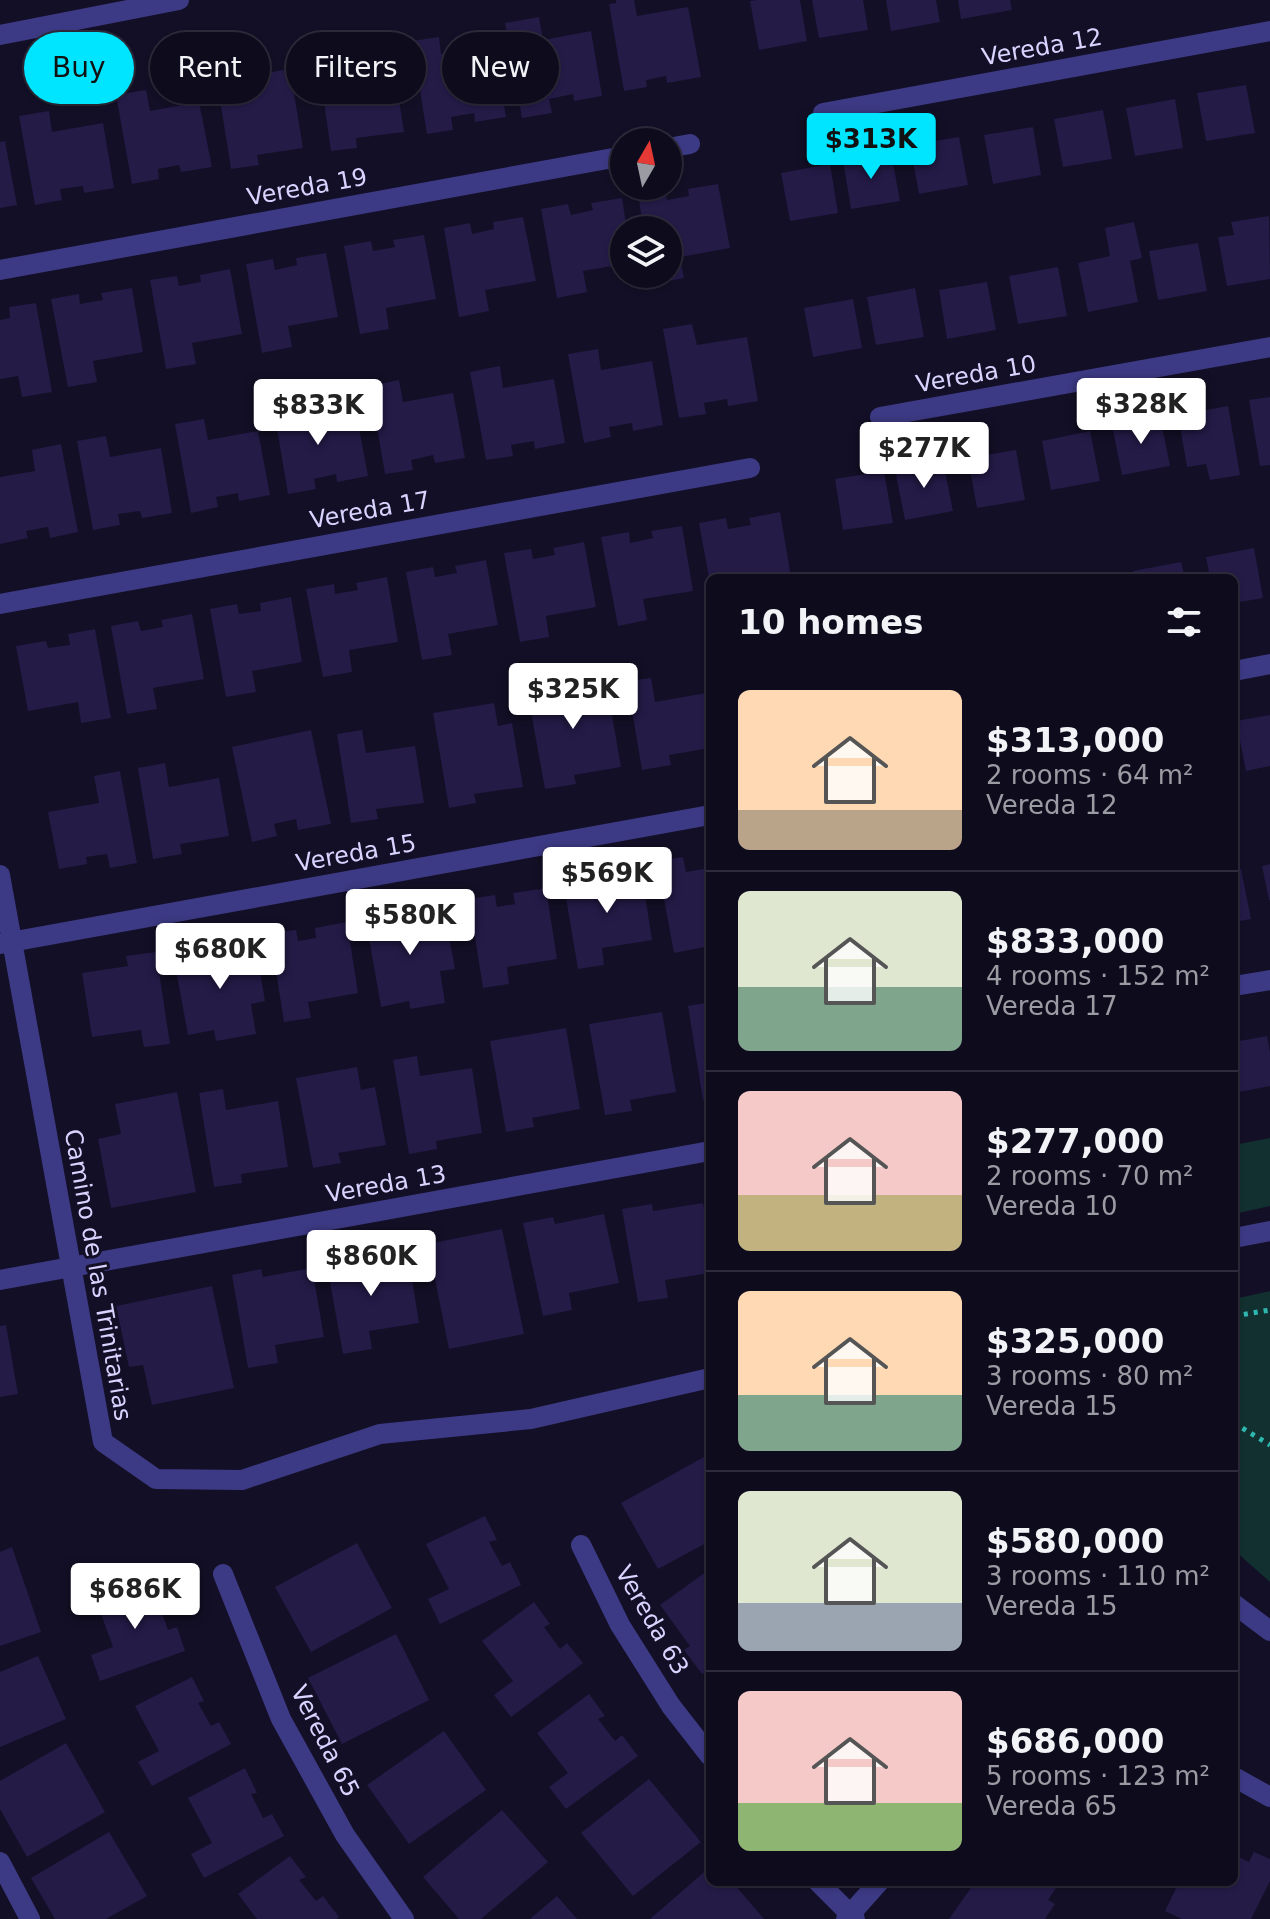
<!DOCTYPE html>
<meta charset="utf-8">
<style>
:root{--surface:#0e0b1c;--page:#1c1929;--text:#f1f3f6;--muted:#9b9ba3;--line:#2e2b3b;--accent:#00e5ff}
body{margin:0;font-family:"DejaVu Sans",sans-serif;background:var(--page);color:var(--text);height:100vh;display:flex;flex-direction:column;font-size:30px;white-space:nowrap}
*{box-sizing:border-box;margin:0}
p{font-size:26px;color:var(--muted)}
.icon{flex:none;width:44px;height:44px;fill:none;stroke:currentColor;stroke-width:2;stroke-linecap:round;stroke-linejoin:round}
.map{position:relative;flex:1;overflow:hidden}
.side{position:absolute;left:706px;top:574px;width:532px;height:1312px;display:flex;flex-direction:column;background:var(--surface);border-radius:12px;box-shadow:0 2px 6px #0004,0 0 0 2px var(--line)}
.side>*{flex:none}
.banner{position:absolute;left:24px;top:32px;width:562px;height:72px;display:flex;gap:16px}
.needle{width:52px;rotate:9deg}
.controls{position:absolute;left:610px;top:128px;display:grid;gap:16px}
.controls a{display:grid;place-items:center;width:72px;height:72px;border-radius:50%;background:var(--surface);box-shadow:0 2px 6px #0004,0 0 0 2px var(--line);font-size:40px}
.price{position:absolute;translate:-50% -68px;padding:0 18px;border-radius:8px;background:#fff;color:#222;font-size:26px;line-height:52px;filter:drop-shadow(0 2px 4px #0008)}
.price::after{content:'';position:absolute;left:50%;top:48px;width:24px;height:18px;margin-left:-12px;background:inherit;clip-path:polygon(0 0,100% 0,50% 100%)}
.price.on{background:var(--accent);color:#111}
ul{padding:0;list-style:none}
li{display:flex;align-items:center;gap:24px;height:200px;padding:0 32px}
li+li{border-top:2px solid var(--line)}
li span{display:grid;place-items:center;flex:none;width:224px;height:160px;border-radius:12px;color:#555}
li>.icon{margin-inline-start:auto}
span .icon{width:96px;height:96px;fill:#fffc;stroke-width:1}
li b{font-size:34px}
h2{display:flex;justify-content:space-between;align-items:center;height:96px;padding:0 32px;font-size:34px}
.chip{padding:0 28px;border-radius:36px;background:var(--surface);box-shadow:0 2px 6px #0004,0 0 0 2px var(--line);font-size:28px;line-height:72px}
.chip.on{background:var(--accent);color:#111}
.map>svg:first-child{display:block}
.green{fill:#12302f}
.building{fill:#241b47}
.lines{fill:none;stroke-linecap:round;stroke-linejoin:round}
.path{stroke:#2fb8b0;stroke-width:5;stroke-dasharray:4 6;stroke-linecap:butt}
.minor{stroke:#3d3a85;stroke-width:20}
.labels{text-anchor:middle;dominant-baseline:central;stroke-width:6;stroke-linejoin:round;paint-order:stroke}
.street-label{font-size:24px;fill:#d9d4ff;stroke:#130f26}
</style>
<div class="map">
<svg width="1270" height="1919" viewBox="0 0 1270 1919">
<rect width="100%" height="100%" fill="#130f26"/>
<path class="green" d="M1270 1138V1206L1234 1214V1145Z
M1270 1291V1582L1234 1550V1299Z"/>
<path class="building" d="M616 0H634L637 16 688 7 701 77 667 83 666 76 646 80 647 87 624 91 609 4 616 3Z
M757 0H800L807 41 759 50 750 1Z
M812 0H863L868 30 819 38Z
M886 0H936L940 22 891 31Z
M958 0H1010L1012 10 961 19Z
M539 17 543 40 591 31 602 96 574 101 573 94 549 99 552 113 522 118 505 23Z
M439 37 441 54 494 45 506 117 475 122 474 113 451 117 453 130 427 134 412 41Z
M391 49 404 132 356 138 357 148 331 151 318 60Z
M290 69 303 148 257 155 259 165 231 169 217 81Z
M1246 85 1255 133 1206 141 1197 93Z
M146 90 150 111 199 102 212 167 181 172 179 165 158 169 159 179 132 184 116 95Z
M1175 99 1183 148 1135 156 1126 108Z
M1103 110 1112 159 1063 167 1054 119Z
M49 111 52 132 103 123 114 188 84 193 83 186 60 189 62 200 35 205 19 116Z
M1033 127 1041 175 993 184 984 135Z
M959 137 968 185 919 194 910 145Z
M5 141 17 205 0 208V142Z
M891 152 900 201 851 209 843 160Z
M830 164 838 213 790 221 781 173Z
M718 184 730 248 680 257 684 278 654 284 653 274H668V230H644L638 195 665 190 667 200 689 196 688 189Z
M622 198 627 230H624V264L583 271 587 292 557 298 541 209 568 204 571 215 593 210 591 203Z
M1269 216 1270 279 1227 286 1218 237 1234 235 1231 222Z
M523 217 536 281 485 290 489 311 459 317 444 228 470 223 472 234 494 229 493 222Z
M1134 222 1142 258 1130 261 1138 302 1088 312 1078 263 1110 256 1105 228Z
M424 235 436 299 386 308 389 329 360 334 344 246 371 241 373 251 395 247 393 240Z
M1198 243 1207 291 1158 300 1149 251Z
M326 253 338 317 288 326 292 347 262 353 246 264 273 259 275 270 297 265 296 258Z
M1058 267 1067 316 1018 324 1009 276Z
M230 269 242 334 192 343 196 364 166 369 150 280 177 276 179 286 201 282 200 275Z
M987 282 996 330 947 339 939 290Z
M132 288 143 352 93 361 97 382 68 387 51 299 79 294 80 304 103 300 101 293Z
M915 288 924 337 876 345 867 297Z
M853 299 862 348 813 357 804 308Z
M36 303 52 392 22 397 18 376 0 379V320L10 318 9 307Z
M692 324 697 345 747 337 758 401 728 406 727 399 704 403 706 414 679 418 663 329Z
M598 349 601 370 652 361 663 425 633 431 632 423 609 427 611 437 584 443 568 354Z
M500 366 503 388 554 379 565 443 535 449 534 441 511 445 513 456 486 460 470 372Z
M399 380 403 402 453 393 465 458 435 463 433 455 411 460 413 470 385 474 370 386Z
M1270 397V465L1260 466 1249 400Z
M302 400 306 421 356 412 368 476 337 482 336 474 314 479 316 489 288 494 273 405Z
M1228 406 1240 475 1210 480 1206 464 1187 467 1178 415Z
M1160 416 1170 466 1122 475 1112 425Z
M204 419 208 440 258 431 270 495 239 501 238 493 216 497 218 507 191 513 175 424Z
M1090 431 1100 481 1051 490 1042 441Z
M106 436 110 457 161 448 172 513 142 518 140 511 118 514 120 525 93 530 77 441Z
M61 444 78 532 50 538 48 527 26 531 28 538 0 544V477L35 471 32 450Z
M1016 450 1025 500 977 508 968 458Z
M943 461 953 511 905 520 895 470Z
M884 471 893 523 843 530 835 479Z
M780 512 791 577 709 578 699 523 726 518 728 529 751 525 749 518Z
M682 526 693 591 643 599 647 620 618 626 601 537 629 532 630 543 653 538 651 531Z
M584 542 596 607 546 616 549 637 520 642 504 553 531 549 533 559 555 555 553 548Z
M1254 548 1263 598 1234 603V578H1210L1206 557Z
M486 560 498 625 448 634 452 655 422 660 406 572 433 567 435 577 457 573 455 566Z
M1181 562 1185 578H1135L1133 571Z
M387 577 398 642 349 650 352 672 323 677 306 589 334 584 335 594 358 590 356 583Z
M291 597 302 662 252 671 256 692 226 697 210 609 237 604 239 614 261 611 260 603Z
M192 614 204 679 153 688 157 709 127 714 111 626 138 621 141 631 163 627 161 620Z
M95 629 111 718 81 723 78 702 28 711 16 646 46 641 48 648 70 645 68 634Z
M651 678 655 702 706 693 710 716V748L669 755 671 765 642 770 627 681Z
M552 679 554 689 606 681 621 767 574 775 576 784 545 789 528 695 537 693 535 682Z
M494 703 498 726 512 723 523 787 474 794 476 803 449 808 433 713Z
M1270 715V766L1246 771 1236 721Z
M311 730 331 824 298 830 296 819 274 824 277 836 252 842 232 747Z
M362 730 366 753 415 746 424 803 376 809 378 819 351 823 337 734Z
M165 763 169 787 219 778 229 836 180 844 182 854 153 859 138 768Z
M120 771 137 863 110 868 107 854 86 857 87 864 59 869 48 812 99 803 94 776Z
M683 857 686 872 710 868V946L674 953 657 861Z
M1270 864V900H1269L1262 866Z
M641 869 652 940 602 948 604 965 578 969 563 880 590 876 592 887 610 885 608 874Z
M1241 869 1251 919 1234 922V870Z
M546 888 557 959 507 967 509 984 483 988 469 899 495 895 497 907 515 904 513 893Z
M444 909 455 969 440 971 445 1003 410 1009 409 1001 381 1007 365 915 392 910 393 918Z
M347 922 358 993 308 1002 311 1018 284 1022 270 933 296 930 298 941 316 938 315 928Z
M255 942 265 1001 251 1004 256 1034 216 1041 214 1030 188 1035 173 954 198 950 200 960 221 957 220 948Z
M156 952 170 1044 144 1047 141 1030 92 1037 82 973 128 966 126 956Z
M710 1002V1099L703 1100 688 1006Z
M662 1012 676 1092 630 1100 632 1111 605 1115 589 1024Z
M566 1028 580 1109 532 1118 534 1127 506 1132 490 1041Z
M1267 1036 1270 1053V1086L1234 1093V1042Z
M417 1056 420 1076 472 1068 482 1133 436 1141 437 1149 409 1154 393 1060Z
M357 1067 361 1090 375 1087 386 1145 338 1153 341 1163 313 1168 296 1078Z
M223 1089 226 1110 278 1101 288 1167 241 1174 242 1183 214 1187 199 1093Z
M177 1092 196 1192 111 1208 98 1139 121 1134 115 1104Z
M703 1203 710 1242V1273L665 1280 668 1298 638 1302 622 1209 652 1204 653 1211Z
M604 1214 619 1283 569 1293 572 1310 543 1316 523 1223 553 1217 555 1224Z
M502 1229 524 1334 449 1349 428 1244Z
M408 1254 419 1323 369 1331 372 1349 343 1354 326 1260 356 1255 357 1262Z
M312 1268 324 1337 275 1345 278 1363 248 1368 232 1275 261 1269 263 1277Z
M212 1286 234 1388 152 1405 143 1365 129 1367 116 1306Z
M6 1325 18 1394 0 1397V1326Z
M704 1457 710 1468V1541L658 1569 621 1503Z
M485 1516 497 1540 489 1542 502 1566 510 1562 521 1585 440 1624 428 1599 449 1589 426 1544Z
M357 1543 392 1608 311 1652 275 1587Z
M12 1547 41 1632 0 1646V1552Z
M710 1569V1668L702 1674 684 1650 690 1646 660 1605Z
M157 1578 166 1604 159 1605 168 1630 177 1627 185 1651 100 1681 91 1655 113 1647 96 1600Z
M534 1602 550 1624 544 1627 560 1649 567 1643 583 1663 511 1717 494 1695 513 1681 482 1641Z
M396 1634 429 1700 342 1744 308 1678Z
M38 1656 66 1719 0 1747V1672Z
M192 1677 204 1701 198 1703 211 1726 219 1722 231 1744 152 1786 138 1762 159 1751 135 1706Z
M589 1694 605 1716 598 1719 615 1741 622 1735 638 1756 566 1809 549 1787 568 1773 537 1733Z
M444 1731 486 1790 409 1844 367 1785Z
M66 1743 105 1812 27 1857 0 1809V1781Z
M245 1768 257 1793 251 1794 263 1818 272 1814 284 1836 204 1878 191 1854 212 1843 188 1798Z
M649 1779 701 1842 633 1896 581 1833Z
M502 1810 548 1862 481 1919H459L423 1877Z
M109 1832 147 1896 106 1919H55L31 1878Z
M1254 1852 1270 1859V1881L1251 1919H1182L1165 1911 1179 1882H1234V1855L1249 1862Z
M290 1856 306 1877 299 1880 316 1901 323 1896 339 1917 336 1919H257L238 1894Z
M710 1867V1882H739L735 1885 764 1919H650Z
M975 1882H1054L1058 1885 1048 1900 1055 1904 1045 1919H949Z
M557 1896 577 1919H530Z"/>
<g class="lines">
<path class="path" d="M1234 1316 1270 1310
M1234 1423 1270 1445"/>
<path class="minor" d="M0 35 179 0
M823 113 1270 31
M668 148 690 144
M0 270 624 156
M880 417 1270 347
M0 604 750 468
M1234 671 1270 664
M0 875 103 1442 156 1479 242 1480 380 1434 531 1419 710 1378
M0 944 710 815
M1234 986 1270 980
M1234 1238 1270 1231
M0 1280 710 1151
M581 1545 620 1625 671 1706 710 1756
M223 1574 281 1719 345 1835 404 1919
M1234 1604 1270 1631
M1234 1777 1270 1797
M0 1862 30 1919
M818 1882 855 1919
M846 1919 879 1882"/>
</g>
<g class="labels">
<g class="street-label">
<text transform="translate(1042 47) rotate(-10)">Vereda 12</text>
<text transform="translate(307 187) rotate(-10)">Vereda 19</text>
<text transform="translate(976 374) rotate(-10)">Vereda 10</text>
<text transform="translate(370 510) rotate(-10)">Vereda 17</text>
<text transform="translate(356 853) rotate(-10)">Vereda 15</text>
<text transform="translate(386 1184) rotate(-10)">Vereda 13</text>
<text transform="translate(98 1275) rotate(80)">Camino de las Trinitarias</text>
<text transform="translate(652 1620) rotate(60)">Vereda 63</text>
<text transform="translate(325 1741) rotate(63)">Vereda 65</text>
</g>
</g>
</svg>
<div class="controls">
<a><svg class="needle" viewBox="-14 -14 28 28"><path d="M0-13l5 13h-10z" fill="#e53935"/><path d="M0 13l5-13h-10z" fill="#9b9ba3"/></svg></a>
<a><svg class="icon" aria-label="layers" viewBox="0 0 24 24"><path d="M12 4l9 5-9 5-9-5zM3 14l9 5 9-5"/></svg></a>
</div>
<b class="price on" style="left:871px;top:181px">$313K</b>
<b class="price" style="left:1141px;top:446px">$328K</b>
<b class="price" style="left:318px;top:447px">$833K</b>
<b class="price" style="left:924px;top:490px">$277K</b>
<b class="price" style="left:573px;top:731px">$325K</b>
<b class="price" style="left:607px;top:915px">$569K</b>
<b class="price" style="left:410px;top:957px">$580K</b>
<b class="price" style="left:220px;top:991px">$680K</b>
<b class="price" style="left:371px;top:1298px">$860K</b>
<b class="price" style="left:135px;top:1631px">$686K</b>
<div class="banner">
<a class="chip on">Buy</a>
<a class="chip">Rent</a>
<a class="chip">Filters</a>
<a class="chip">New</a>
</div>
<section class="side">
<h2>10 homes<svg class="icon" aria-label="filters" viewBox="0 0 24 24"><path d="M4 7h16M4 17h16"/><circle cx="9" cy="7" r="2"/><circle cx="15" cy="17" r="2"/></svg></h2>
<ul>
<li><span style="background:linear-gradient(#ffd9b3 75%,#b9a48a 0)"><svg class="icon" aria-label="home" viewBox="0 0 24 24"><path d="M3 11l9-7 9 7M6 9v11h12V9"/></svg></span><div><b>$313,000</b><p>2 rooms · 64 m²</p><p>Vereda 12</p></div></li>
<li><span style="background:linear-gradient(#dfe7d0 60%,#7fa58c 0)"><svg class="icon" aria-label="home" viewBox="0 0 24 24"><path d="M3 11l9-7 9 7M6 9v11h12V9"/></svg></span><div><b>$833,000</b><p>4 rooms · 152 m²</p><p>Vereda 17</p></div></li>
<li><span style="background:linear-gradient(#f6c9c9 65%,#c2b280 0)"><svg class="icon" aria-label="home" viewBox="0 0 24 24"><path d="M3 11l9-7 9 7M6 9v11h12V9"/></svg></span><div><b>$277,000</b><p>2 rooms · 70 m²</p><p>Vereda 10</p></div></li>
<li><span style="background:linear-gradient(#ffd9b3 65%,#7fa58c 0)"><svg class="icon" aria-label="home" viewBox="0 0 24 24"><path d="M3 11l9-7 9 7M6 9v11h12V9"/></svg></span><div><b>$325,000</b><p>3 rooms · 80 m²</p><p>Vereda 15</p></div></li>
<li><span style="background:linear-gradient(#dfe7d0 70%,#9aa5b1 0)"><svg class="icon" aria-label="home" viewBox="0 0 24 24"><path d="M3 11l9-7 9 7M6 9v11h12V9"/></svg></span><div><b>$580,000</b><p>3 rooms · 110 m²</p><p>Vereda 15</p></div></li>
<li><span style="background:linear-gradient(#f6c9c9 70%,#8fb573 0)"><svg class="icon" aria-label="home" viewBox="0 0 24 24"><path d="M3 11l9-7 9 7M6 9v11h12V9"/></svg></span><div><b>$686,000</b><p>5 rooms · 123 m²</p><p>Vereda 65</p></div></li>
</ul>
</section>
</div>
